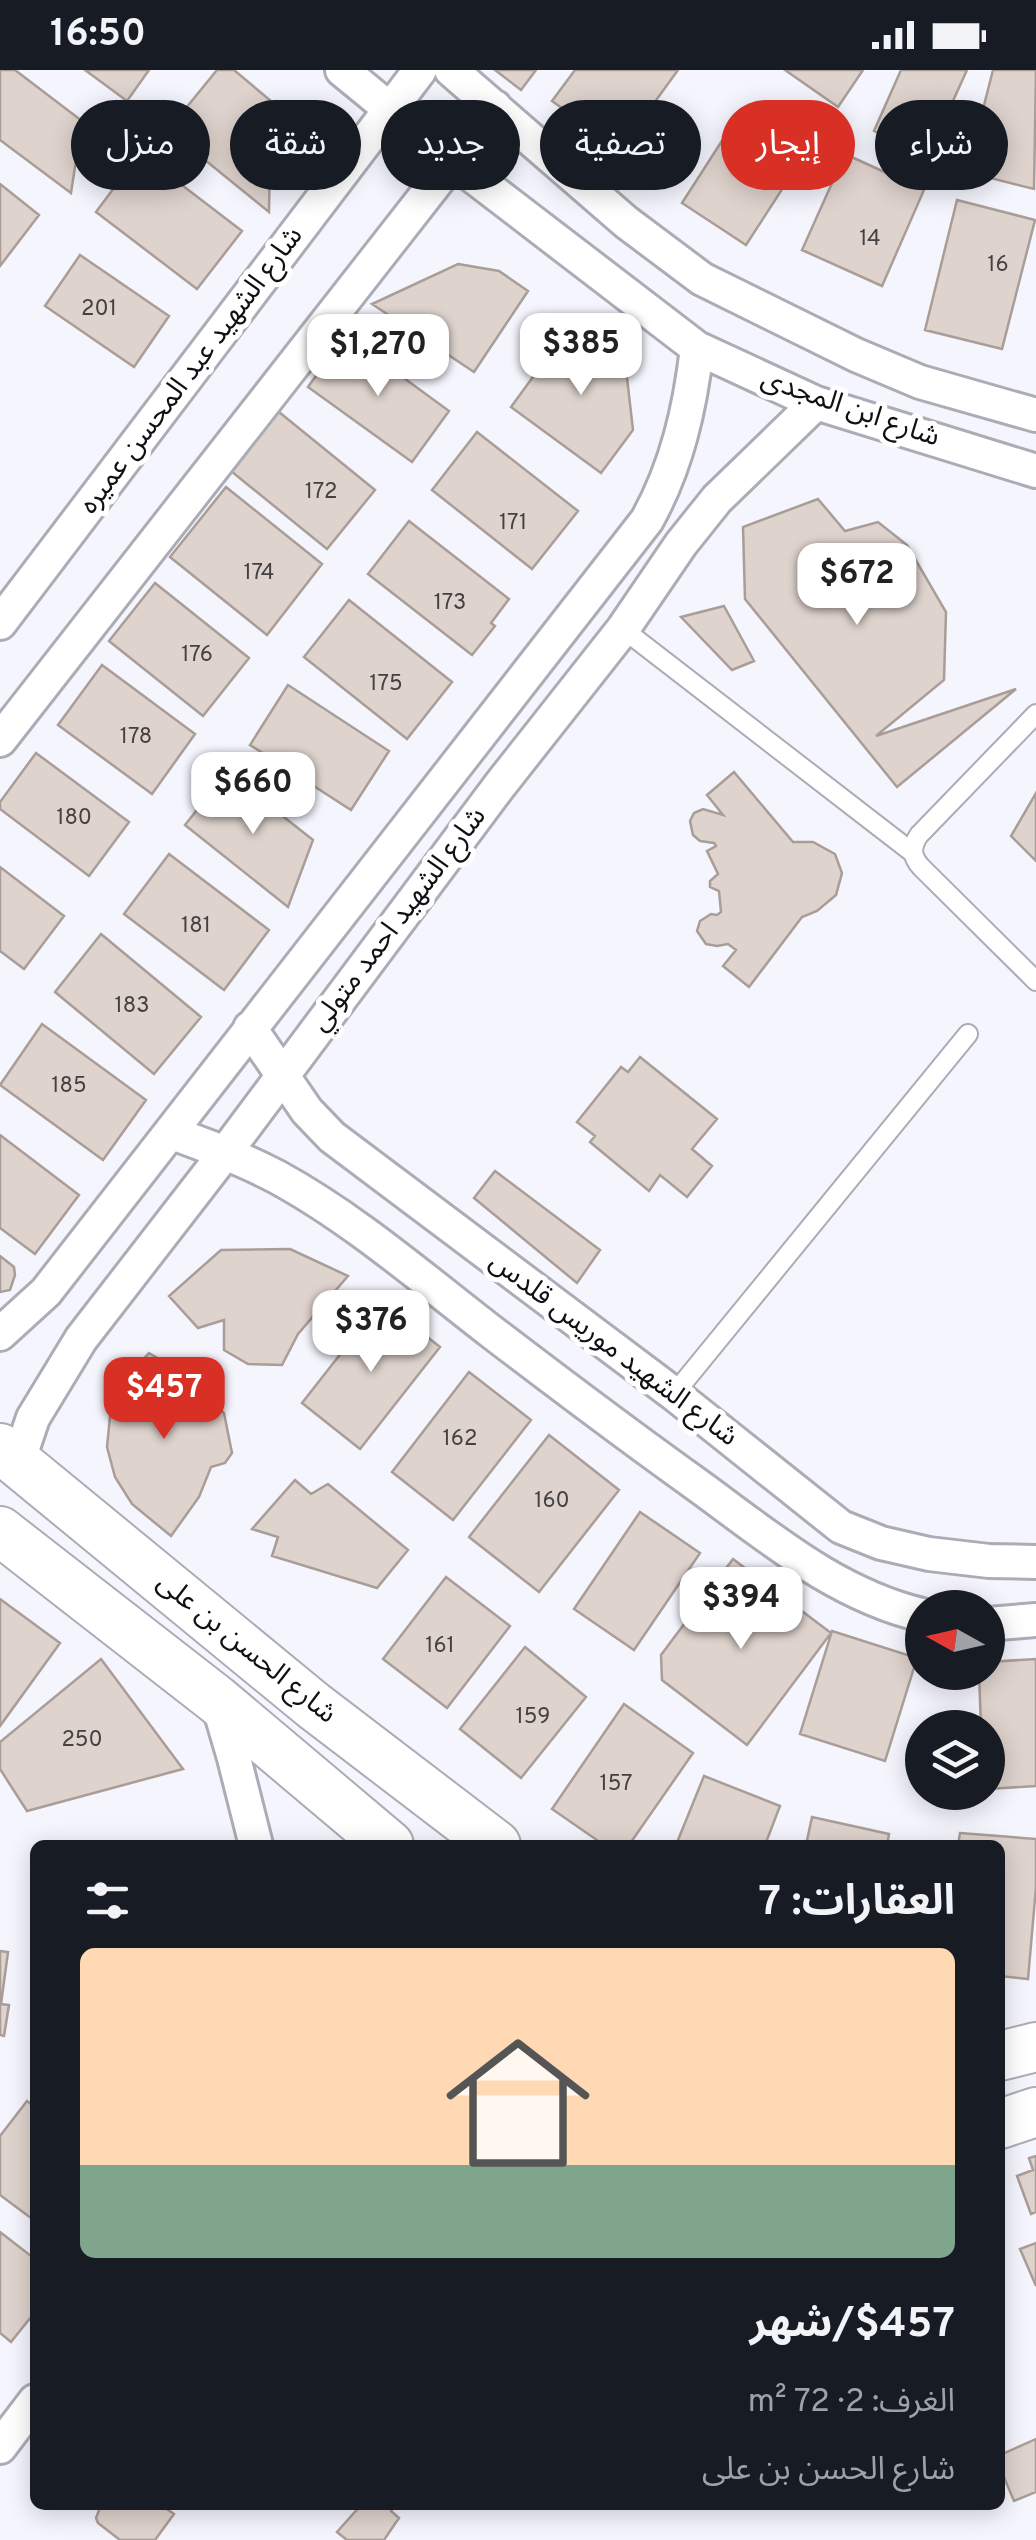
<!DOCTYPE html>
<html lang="ar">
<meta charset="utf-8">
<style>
:root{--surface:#171b24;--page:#242831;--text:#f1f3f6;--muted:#9ea1a6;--line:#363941;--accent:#d93025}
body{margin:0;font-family:Overpass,"Noto Sans Arabic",sans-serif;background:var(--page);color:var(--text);direction:rtl;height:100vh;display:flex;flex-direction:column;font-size:38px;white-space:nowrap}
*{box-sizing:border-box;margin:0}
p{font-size:32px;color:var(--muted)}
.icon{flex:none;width:55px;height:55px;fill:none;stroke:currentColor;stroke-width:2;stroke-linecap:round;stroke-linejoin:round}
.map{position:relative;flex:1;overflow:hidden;direction:ltr}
.sheet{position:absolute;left:30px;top:1770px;width:975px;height:670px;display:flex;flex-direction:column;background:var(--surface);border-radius:15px;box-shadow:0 5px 25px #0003;direction:rtl}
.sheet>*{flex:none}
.banner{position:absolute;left:30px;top:30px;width:978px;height:90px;direction:rtl;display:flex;gap:20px}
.needle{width:65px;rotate:278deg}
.tools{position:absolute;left:905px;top:1520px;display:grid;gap:20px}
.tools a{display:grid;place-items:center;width:100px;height:100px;border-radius:50%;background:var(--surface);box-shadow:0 5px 25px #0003;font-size:50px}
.price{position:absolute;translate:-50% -85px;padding:0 22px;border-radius:20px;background:#fff;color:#222;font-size:32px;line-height:65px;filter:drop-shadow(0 2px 5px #0008)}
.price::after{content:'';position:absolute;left:50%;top:60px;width:30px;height:22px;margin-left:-15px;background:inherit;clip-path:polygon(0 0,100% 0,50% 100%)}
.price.active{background:var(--accent);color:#fff}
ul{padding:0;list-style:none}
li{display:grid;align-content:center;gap:20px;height:530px;padding:0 50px}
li+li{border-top:2px solid var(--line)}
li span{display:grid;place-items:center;height:310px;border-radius:15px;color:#555}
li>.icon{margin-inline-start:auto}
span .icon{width:180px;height:180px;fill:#fffc;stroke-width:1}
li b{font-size:42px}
h2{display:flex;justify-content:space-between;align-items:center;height:120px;padding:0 50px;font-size:42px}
.chip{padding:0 35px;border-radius:45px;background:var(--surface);box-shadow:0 5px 25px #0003;font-size:35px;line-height:90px}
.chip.active{background:var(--accent);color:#fff}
.status{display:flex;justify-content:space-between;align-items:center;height:70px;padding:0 50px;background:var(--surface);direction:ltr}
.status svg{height:28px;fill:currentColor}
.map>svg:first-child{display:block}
.building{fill:#dfd3cd;stroke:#a99d98;stroke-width:2.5}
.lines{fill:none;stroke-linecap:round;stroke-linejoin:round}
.lane-casing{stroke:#acacb7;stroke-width:22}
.street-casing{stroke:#acacb7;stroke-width:38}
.secondary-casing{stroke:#acacb7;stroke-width:52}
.lane{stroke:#fff;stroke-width:18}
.street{stroke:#fff;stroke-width:32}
.secondary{stroke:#fff;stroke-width:48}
.labels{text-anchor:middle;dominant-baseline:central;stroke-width:10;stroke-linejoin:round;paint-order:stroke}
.number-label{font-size:22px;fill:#444142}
.street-label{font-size:28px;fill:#101014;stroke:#fff}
</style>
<div class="status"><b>16:50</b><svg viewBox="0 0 49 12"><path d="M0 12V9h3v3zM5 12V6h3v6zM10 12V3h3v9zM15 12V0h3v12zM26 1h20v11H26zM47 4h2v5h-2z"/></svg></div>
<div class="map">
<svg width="1036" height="2470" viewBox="0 0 1036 2470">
<rect width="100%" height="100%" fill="#f5f5fe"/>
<path class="building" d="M0 0H15L82 51 71 123 0 70Z
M85 0H149L127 31Z
M217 0H234L271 31 269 142 168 60Z
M495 0H536L521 20Z
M575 0H678L620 80 552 31Z
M785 0H863L838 37Z
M901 0H967L928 86 874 61Z
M993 0H1036L1034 119 967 102Z
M769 45 812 73 746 175 682 133 736 49Z
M140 83 242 161 197 219 96 142Z
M845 84 924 120 882 216 802 180Z
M0 114 39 145 0 196Z
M957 130 1035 150 1002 279 925 260Z
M80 185 169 246 134 297 45 236Z
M458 194 499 201 528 221 474 302 372 234Z
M573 252 625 290 633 360 601 403 511 337Z
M345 265 449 341 412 392 308 317Z
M279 342 375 420 327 479 231 401Z
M477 362 578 441 532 499 432 420Z
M226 417 322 494 267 565 170 487Z
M818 429 845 461 878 452 907 475 946 542 944 610 876 666 1016 619 897 717 745 529 743 457Z
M409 451 509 529 491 553 495 556 472 585 368 504Z
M155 513 249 588 203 646 109 571Z
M349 530 452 612 407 669 304 587Z
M724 536 754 591 732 600 681 547Z
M102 595 195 664 152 724 58 655Z
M288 615 389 681 351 740 250 675Z
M36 683 129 752 89 806 0 739V732Z
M227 702 313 770 288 837 185 755Z
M734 702 793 772H813L835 784 842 803 836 825 817 841 802 847 749 917 723 896 736 880 728 874 717 876 706 874 697 861 700 851 711 844 717 845 721 842 719 821 710 817V811L718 804 707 781 716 776 714 773 700 771 693 765 690 751 694 743 703 739 723 745 707 725Z
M1036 723V791L1011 766Z
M169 784 269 860 224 920 124 844Z
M0 797 64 846 24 899 0 881Z
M101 864 201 947 154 1004 55 922Z
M42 954 146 1030 103 1090 0 1015Z
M640 987 717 1049 692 1079 712 1096 687 1127 660 1105 649 1121 590 1072 595 1066 577 1052 621 997 628 1002Z
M0 1065 79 1125 35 1184 0 1158Z
M495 1101 600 1180 577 1213 474 1128Z
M290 1179 348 1206 298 1264 282 1295 248 1294 224 1280V1250L198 1258 169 1226 221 1180Z
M0 1186 14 1197 15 1205 10 1220 0 1222Z
M382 1231 440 1277 360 1379 302 1333Z
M149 1283 159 1289 187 1315 194 1329 206 1328 224 1343 232 1383 225 1393 211 1397 199 1427 171 1466 132 1434 115 1407 107 1377 111 1337 122 1307 126 1301 129 1298 133 1300Z
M469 1302 531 1350 453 1450 392 1402Z
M549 1365 619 1420 539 1522 469 1467Z
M295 1410 311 1424 328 1414 408 1480 377 1518 272 1486 278 1467 252 1459Z
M640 1442 700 1483 634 1580 574 1539Z
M733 1489 831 1563 747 1675 662 1610 661 1585Z
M446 1507 510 1556 447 1638 383 1589Z
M0 1529 60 1573 0 1656Z
M832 1561 917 1588 885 1691 800 1664Z
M525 1577 586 1627 521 1708 460 1659Z
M101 1589 183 1699 27 1741 0 1699V1672Z
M1036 1589V1716L988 1719V1658H981L979 1602H988V1592Z
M624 1634 693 1683 629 1775H604L552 1739Z
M704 1706 780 1736 765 1775H676Z
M812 1747 889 1764 887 1775H806Z
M960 1763 1036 1769V1817L1028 1909 1000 1906V1775H958Z
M0 1881 8 1882 1 1934 9 1935 4 1966 0 1965Z
M27 2031 35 2037V2151L0 2125V2066Z
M1036 2086V2142L1031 2144 1017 2106 1033 2100 1029 2088Z
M0 2162 35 2189V2242L11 2272 0 2263Z
M1036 2173V2216L1020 2179Z
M1036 2369V2422L1014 2431 1000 2398V2385Z
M101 2435H116L119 2438 121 2435H161L174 2444 155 2470H120L98 2453 96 2448Z
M361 2435H396L391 2441 399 2448 384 2470H347L337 2462Z"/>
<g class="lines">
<g class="lane-casing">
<path id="lane" d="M623 559 913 783
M1036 644 919 765C911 777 911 786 921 797L1036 911
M674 1324 968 964"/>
</g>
<g class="street-casing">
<path id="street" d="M342 0 453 91 697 278 816 333 1036 401
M451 0 626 152 702 209 856 285 920 312 1036 345
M0 553 420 0
M0 670 495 37
M250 958 307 1041 332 1067 674 1324 841 1457 881 1473 929 1484 989 1491 1036 1492
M172 1063C208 1076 243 1089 277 1107 354 1149 423 1209 493 1263 561 1315 630 1367 700 1417 770 1468 837 1525 922 1545
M0 1264 46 1222 647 450C677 396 690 338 697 278
M18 1392 33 1348 81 1269 225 1083 500 715 623 559 681 474 717 429 816 333
M988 1554 1036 1550
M217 1630 234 1688 256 1775
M0 2377 35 2331"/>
</g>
<g class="secondary-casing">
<path id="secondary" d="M0 1378 314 1636 496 1775
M0 1461 217 1630 389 1775
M1000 1986 1036 1977
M1000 2054 1036 2042"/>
</g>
<use href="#lane" class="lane"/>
<use href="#street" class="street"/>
<use href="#secondary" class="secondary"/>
</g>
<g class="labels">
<g class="number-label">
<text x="870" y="169">14</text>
<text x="998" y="195">16</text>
<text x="99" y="239">201</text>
<text x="321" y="422">172</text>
<text x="513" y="453">171</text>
<text x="259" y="503">174</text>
<text x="450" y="533">173</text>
<text x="197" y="585">176</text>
<text x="386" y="614">175</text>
<text x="136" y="667">178</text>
<text x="74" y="748">180</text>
<text x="196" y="856">181</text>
<text x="132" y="936">183</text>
<text x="69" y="1016">185</text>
<text x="460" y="1369">162</text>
<text x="552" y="1431">160</text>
<text x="440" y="1576">161</text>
<text x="533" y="1647">159</text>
<text x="82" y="1670">250</text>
<text x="616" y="1714">157</text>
</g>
<g class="street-label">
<text transform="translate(192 301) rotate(-53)">شارع الشهيد عبد المحسن عميره</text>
<text transform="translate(850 339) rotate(19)">شارع ابن المجدى</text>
<text transform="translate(399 850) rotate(-53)">شارع الشهيد احمد متولي</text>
<text transform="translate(613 1280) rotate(37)">شارع الشهيد موريس قلدس</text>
<text transform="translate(246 1579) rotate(39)">شارع الحسن بن على</text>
</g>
</g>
</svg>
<div class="tools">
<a><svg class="needle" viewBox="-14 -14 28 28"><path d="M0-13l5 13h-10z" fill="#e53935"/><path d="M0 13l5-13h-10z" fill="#9ea1a6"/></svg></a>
<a><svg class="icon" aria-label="layers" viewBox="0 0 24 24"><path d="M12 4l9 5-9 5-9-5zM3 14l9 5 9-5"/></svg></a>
</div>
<b class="price" style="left:581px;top:328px">$385</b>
<b class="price" style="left:378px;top:329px">$1,270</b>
<b class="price" style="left:857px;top:558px">$672</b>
<b class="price" style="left:253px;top:767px">$660</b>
<b class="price" style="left:371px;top:1305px">$376</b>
<b class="price active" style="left:164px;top:1372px">$457</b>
<b class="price" style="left:741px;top:1582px">$394</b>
<div class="banner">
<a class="chip">شراء</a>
<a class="chip active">إيجار</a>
<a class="chip">تصفية</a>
<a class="chip">جديد</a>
<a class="chip">شقة</a>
<a class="chip">منزل</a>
</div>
<section class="sheet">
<h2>العقارات: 7<svg class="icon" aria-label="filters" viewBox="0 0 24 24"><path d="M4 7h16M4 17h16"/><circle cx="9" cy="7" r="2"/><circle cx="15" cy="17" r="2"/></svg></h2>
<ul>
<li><span style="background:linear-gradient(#ffd9b3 70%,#7fa58c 0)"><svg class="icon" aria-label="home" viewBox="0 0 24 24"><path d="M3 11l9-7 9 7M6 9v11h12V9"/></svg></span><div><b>$457/شهر</b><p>الغرف: 2 · 72 m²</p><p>شارع الحسن بن على</p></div></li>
</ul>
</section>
</div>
